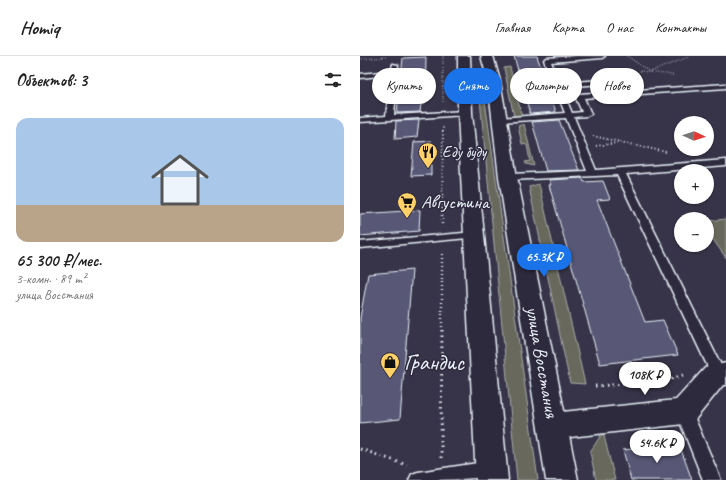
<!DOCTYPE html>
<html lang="ru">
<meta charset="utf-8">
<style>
:root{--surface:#fff;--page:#f6f6f6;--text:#222;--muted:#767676;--line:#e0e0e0;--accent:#1a73e8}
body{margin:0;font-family:Caveat,sans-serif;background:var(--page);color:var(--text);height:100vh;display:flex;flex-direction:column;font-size:15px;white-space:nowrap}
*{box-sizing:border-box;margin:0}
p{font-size:13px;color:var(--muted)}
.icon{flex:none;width:22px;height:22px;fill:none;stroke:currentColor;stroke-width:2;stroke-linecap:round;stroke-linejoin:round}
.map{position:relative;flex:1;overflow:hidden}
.drawer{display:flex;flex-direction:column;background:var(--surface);width:360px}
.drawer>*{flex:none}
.guide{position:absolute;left:12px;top:12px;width:294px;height:36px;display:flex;gap:8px}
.needle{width:26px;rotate:93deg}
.fabs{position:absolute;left:314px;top:60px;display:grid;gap:8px}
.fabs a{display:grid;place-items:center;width:40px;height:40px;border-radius:50%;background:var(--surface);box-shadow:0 1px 3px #0004;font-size:20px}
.price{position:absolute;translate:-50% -34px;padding:0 9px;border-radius:14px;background:#fff;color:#222;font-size:13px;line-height:26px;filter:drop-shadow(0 1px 2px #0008)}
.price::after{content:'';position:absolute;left:50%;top:24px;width:12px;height:9px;margin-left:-6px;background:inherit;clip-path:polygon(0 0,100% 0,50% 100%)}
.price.current{background:var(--accent);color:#fff}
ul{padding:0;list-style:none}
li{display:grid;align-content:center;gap:8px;height:212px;padding:0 16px}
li+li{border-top:1px solid var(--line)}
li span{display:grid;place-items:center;height:124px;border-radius:12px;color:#555}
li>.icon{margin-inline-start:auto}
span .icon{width:72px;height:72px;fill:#fffc;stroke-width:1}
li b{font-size:17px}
h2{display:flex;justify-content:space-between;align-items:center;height:48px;padding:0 16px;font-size:17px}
.tag{padding:0 14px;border-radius:18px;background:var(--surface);box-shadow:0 1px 3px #0004;font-size:14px;line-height:36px}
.tag.current{background:var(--accent);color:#fff}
header{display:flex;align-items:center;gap:24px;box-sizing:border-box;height:56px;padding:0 20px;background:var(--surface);border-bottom:1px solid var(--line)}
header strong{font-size:19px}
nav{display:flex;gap:22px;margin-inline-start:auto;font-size:14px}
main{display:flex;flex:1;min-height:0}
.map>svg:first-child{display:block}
.green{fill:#67695b;stroke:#a8adaa}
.building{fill:#585976;stroke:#e8f1f8}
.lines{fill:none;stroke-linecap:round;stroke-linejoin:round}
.lane-casing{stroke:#e8f1f8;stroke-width:3}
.street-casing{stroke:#e8f1f8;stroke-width:3}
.secondary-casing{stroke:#e8f1f8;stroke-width:3}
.path-far3{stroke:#e8f1f8;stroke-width:1.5;stroke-dasharray:0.5 2;stroke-linecap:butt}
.path-far2{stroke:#e8f1f8;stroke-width:2;stroke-dasharray:1 2.5;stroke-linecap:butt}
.path-far1{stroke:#e8f1f8;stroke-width:2.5;stroke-dasharray:1 3;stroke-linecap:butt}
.path{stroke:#e8f1f8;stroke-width:3;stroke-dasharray:1.5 4;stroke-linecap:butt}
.lane{fill:#2f2a3d;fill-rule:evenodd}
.street{fill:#2f2a3d;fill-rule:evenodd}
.secondary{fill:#2f2a3d;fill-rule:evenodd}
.labels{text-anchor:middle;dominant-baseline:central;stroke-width:3;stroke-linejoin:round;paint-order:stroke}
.far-poi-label{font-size:16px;fill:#e8f1f8;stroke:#2f2a3d;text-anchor:start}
.poi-label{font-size:19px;fill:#e8f1f8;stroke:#2f2a3d;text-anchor:start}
.street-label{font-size:19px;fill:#e8f1f8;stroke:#2f2a3d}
.near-poi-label{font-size:23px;fill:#e8f1f8;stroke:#2f2a3d;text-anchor:start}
</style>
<header>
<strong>Homiq</strong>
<nav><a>Главная</a><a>Карта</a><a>О нас</a><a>Контакты</a></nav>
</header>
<main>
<section class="drawer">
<h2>Объектов: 3<svg class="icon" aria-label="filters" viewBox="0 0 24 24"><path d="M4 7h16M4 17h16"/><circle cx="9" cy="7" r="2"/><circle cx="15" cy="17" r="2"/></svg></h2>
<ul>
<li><span style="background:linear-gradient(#a9c7e8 70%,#b9a48a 0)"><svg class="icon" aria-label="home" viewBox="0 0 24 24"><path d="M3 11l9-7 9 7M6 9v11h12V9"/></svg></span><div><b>65 300 ₽/мес.</b><p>3-комн. · 89 m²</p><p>улица Восстания</p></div></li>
</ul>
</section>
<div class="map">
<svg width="366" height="424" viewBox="0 0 366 424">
<rect width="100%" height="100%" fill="#373348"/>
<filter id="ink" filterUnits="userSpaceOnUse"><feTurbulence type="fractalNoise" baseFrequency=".025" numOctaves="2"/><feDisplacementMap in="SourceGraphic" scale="8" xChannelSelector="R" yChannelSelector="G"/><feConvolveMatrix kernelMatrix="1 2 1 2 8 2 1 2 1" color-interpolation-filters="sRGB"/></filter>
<g filter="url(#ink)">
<path class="green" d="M150 11 162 61H154L144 12Z
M118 23H122L178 424H157Z
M164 68 174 110 166 108 165 106 170 105 167 89 162 88 158 70Z
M179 128 225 328 210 327 169 131Z
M366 163V202L347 175V165Z
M243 376 255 424H236L230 396Z"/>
<path class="building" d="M154 0H177L196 56 170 58Z
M66 1 65 48H61L60 56 37 57 43 2Z
M59 64 57 81 35 83 36 65Z
M199 64 210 92 219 114 186 115 172 66Z
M71 85V119L51 120 54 86Z
M222 122 224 126 243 125 250 143 237 144 285 266 303 264 318 299 240 308 189 129H191L189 124Z
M60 154 59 175 0 180V158Z
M52 214 40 363 0 367V262L8 218Z
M319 388 332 424H271L263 394Z"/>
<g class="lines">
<g class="lane-casing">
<path id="lane" d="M216 0H245L242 2 191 6 200 27 270 22 273 24 270 26 201 31 212 57 222 56 215 40 219 38 366 28V32L224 42 231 58 227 60 214 61 236 114 366 104V110L266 118 361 309 362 320 360 324 355 326 350 324 348 320 347 309 257 119 148 124 143 121 148 118 227 115 206 62 140 66 136 64 140 62 205 57 184 4 187 2Z
M33 8 38 9 34 59 105 55 109 57 105 59 0 66V62L26 60 31 19 0 22V18L31 15Z
M115 176 119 177 121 179 119 181 0 192V186Z
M324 349 330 351 361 424H343L316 356 318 351Z
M131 405 137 407 140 413 137 419C111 424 77 424 49 424L52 418 58 416Z"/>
</g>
<g class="street-casing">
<path id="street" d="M366 307V329H363L334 365 324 368 193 383 182 379 178 370 182 361 193 357 316 344 345 312Z"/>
</g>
<g class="secondary-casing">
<path id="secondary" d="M98 0H110L112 57 148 424H116L98 57Z
M121 0H133L140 25 157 121 218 424H186L139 121 128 25Z"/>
</g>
<path class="path-far3" d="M83 0V46
M267 0 290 16 331 0
M0 3 26 1
M280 15 313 19"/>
<path class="path-far2" d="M233 80 306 96
M236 90 257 87
M82 160 83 71"/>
<path class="path-far1" d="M82 168V159
M82 275V195"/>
<path class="path" d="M235 330 302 326 323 319
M0 393 47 409
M81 402 82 274"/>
<use href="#lane" class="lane"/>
<use href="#street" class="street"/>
<use href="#secondary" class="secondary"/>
</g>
</g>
<defs>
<g id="restaurant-pin" transform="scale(1)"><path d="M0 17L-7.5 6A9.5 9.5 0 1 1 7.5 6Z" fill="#ffd166" stroke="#2f2a3d"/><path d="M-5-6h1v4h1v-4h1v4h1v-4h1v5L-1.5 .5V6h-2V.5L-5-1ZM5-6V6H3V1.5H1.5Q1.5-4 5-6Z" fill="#111"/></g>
<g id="supermarket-pin" transform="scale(1)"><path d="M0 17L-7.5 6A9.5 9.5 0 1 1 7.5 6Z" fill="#ffd166" stroke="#2f2a3d"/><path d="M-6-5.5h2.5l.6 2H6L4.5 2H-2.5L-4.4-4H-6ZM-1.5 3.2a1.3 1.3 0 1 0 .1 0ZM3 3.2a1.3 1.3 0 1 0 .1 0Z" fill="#111"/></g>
<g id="shop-pin" transform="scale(1)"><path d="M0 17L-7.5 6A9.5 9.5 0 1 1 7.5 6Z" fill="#ffd166" stroke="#2f2a3d"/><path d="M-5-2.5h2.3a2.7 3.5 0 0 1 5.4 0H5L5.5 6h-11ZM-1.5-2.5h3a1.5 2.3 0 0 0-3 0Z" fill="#111"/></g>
</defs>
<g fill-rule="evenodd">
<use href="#restaurant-pin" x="68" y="96"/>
<use href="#supermarket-pin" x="47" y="146"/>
<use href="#shop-pin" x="30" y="306"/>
</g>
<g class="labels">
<g class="far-poi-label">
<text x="82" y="96">Еду буду</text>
</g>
<g class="poi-label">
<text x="61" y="146">Августина</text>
</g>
<g class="street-label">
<text transform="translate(182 306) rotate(80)">улица Восстания</text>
</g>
<g class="near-poi-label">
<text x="44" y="306">Грандис</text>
</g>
</g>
</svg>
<div class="fabs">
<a><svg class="needle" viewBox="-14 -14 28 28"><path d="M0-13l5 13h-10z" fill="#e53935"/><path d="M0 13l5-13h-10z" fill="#767676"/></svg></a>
<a>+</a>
<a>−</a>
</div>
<b class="price current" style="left:184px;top:222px">65.3K ₽</b>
<b class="price" style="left:285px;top:340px">108K ₽</b>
<b class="price" style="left:297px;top:408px">54.6K ₽</b>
<div class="guide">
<a class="tag">Купить</a>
<a class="tag current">Снять</a>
<a class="tag">Фильтры</a>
<a class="tag">Новое</a>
</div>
</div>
</main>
